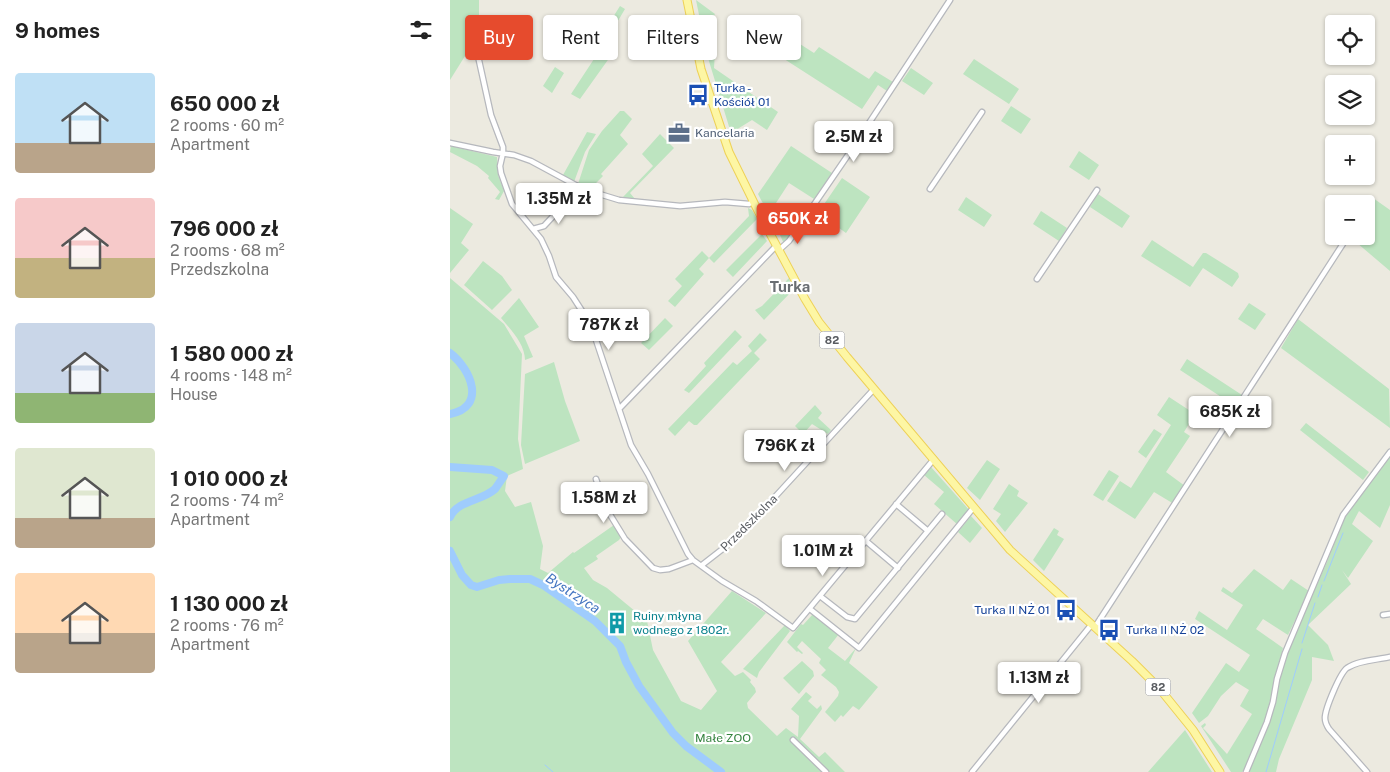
<!DOCTYPE html>
<meta charset="utf-8">
<style>
:root{--surface:#fff;--page:#f6f6f6;--text:#222;--muted:#767676;--accent:#e64b2d}
body{margin:0;font-family:"Public Sans",sans-serif;background:var(--page);color:var(--text);height:100vh;display:flex;flex-direction:column;font-size:19px;white-space:nowrap}
*{box-sizing:border-box;margin:0}
p{font-size:16px;color:var(--muted)}
.icon{flex:none;width:28px;height:28px;fill:none;stroke:currentColor;stroke-width:2;stroke-linecap:round;stroke-linejoin:round}
.map{position:relative;flex:1;overflow:hidden}
.panel{display:flex;flex-direction:column;background:var(--surface);width:450px}
.panel>*{flex:none}
.guide{position:absolute;left:15px;top:15px;width:475px;height:45px;display:flex;gap:10px}
.controls{position:absolute;left:875px;top:15px;display:grid;gap:10px}
.controls a{display:grid;place-items:center;width:50px;height:50px;border-radius:5px;background:var(--surface);box-shadow:0 1px 4px #0004;font-size:25px}
.price{position:absolute;translate:-50% -42px;padding:0 11px;border-radius:5px;background:#fff;color:#222;font-size:16px;line-height:32px;filter:drop-shadow(0 1px 2px #0008)}
.price::after{content:'';position:absolute;left:50%;top:30px;width:15px;height:11px;margin-left:-8px;background:inherit;clip-path:polygon(0 0,100% 0,50% 100%)}
.price.current{background:var(--accent);color:#fff}
ul{padding:0;list-style:none}
li{display:flex;align-items:center;gap:15px;height:125px;padding:0 15px}
li span{display:grid;place-items:center;flex:none;width:140px;height:100px;border-radius:5px;color:#555}
li>.icon{margin-inline-start:auto}
span .icon{width:60px;height:60px;fill:#fffc;stroke-width:1}
li b{font-size:21px}
h2{display:flex;justify-content:space-between;align-items:center;height:60px;padding:0 15px;font-size:21px}
.chip{padding:0 18px;border-radius:5px;background:var(--surface);box-shadow:0 1px 4px #0004;font-size:18px;line-height:45px}
.chip.current{background:var(--accent);color:#fff}
main{display:flex;flex:1;min-height:0}
.map>svg:first-child{display:block}
.green{fill:#bde4c0}
.lines{fill:none;stroke-linecap:round;stroke-linejoin:round}
.stream{stroke:#9fccfd;stroke-width:1}
.river{stroke:#9fccfd;stroke-width:8}
.minor-casing{stroke:#b6b8bd;stroke-width:7}
.primary-casing{stroke:#eed157;stroke-width:9}
.minor{stroke:#fff;stroke-width:4.5}
.primary{stroke:#fdf6a4;stroke-width:7}
.labels{text-anchor:middle;dominant-baseline:central;stroke-width:4.5;stroke-linejoin:round;paint-order:stroke}
.shield{fill:#fff;stroke:#8b8d90;stroke-width:1}
.shield-label{font-size:11px;font-weight:bold;fill:#595c61}
.transit-label{font-size:12px;fill:#164399;stroke:#fff;text-anchor:start}
.service-label{font-size:12px;fill:#4e5e75;stroke:#fff;text-anchor:start}
.street-label{font-size:12px;fill:#595c61;stroke:#fff}
.culture-label{font-size:12px;fill:#0d838f;stroke:#fff;text-anchor:start}
.park-label{font-size:12px;fill:#368440;stroke:#fff}
.water-label{font-size:14px;font-style:italic;fill:#4375c0;stroke:#fff}
.quarter-label{font-size:15px;font-weight:bold;fill:#6a6e73;stroke:#fff}
</style>
<main>
<section class="panel">
<h2>9 homes<svg class="icon" aria-label="filters" viewBox="0 0 24 24"><path d="M4 7h16M4 17h16"/><circle cx="9" cy="7" r="2"/><circle cx="15" cy="17" r="2"/></svg></h2>
<ul>
<li><span style="background:linear-gradient(#bfe0f5 70%,#b9a48a 0)"><svg class="icon" aria-label="home" viewBox="0 0 24 24"><path d="M3 11l9-7 9 7M6 9v11h12V9"/></svg></span><div><b>650 000 zł</b><p>2 rooms · 60 m²</p><p>Apartment</p></div></li>
<li><span style="background:linear-gradient(#f6c9c9 60%,#c2b280 0)"><svg class="icon" aria-label="home" viewBox="0 0 24 24"><path d="M3 11l9-7 9 7M6 9v11h12V9"/></svg></span><div><b>796 000 zł</b><p>2 rooms · 68 m²</p><p>Przedszkolna</p></div></li>
<li><span style="background:linear-gradient(#c9d6e8 70%,#8fb573 0)"><svg class="icon" aria-label="home" viewBox="0 0 24 24"><path d="M3 11l9-7 9 7M6 9v11h12V9"/></svg></span><div><b>1 580 000 zł</b><p>4 rooms · 148 m²</p><p>House</p></div></li>
<li><span style="background:linear-gradient(#dfe7d0 70%,#b9a48a 0)"><svg class="icon" aria-label="home" viewBox="0 0 24 24"><path d="M3 11l9-7 9 7M6 9v11h12V9"/></svg></span><div><b>1 010 000 zł</b><p>2 rooms · 74 m²</p><p>Apartment</p></div></li>
<li><span style="background:linear-gradient(#ffd9b3 60%,#b9a48a 0)"><svg class="icon" aria-label="home" viewBox="0 0 24 24"><path d="M3 11l9-7 9 7M6 9v11h12V9"/></svg></span><div><b>1 130 000 zł</b><p>2 rooms · 76 m²</p><p>Apartment</p></div></li>
</ul>
</section>
<div class="map">
<svg width="940" height="772" viewBox="0 0 940 772">
<rect width="100%" height="100%" fill="#eceae0"/>
<path class="green" d="M0 0H29V24L20 48 0 80Z
M246 0 265 14 259 25 266 29 260 39 266 43 257 54Z
M170 6 175 9 150 51 160 57 130 99 121 94 144 59 139 55Z
M314 21 364 53 369 47 419 79 425 71 443 82 437 91 428 85 412 109 303 39Z
M263 50 265 52 264 68 328 112 317 130 302 120 281 133 258 58Z
M524 59 569 89 559 104 513 74Z
M105 67 114 73 102 93 93 86Z
M461 68 483 83 474 95 452 81Z
M561 106 581 119 571 134 551 121Z
M170 111H174L182 119 170 135 178 144 151 174 153 176 140 189 128 184 139 150 152 131Z
M137 132 146 134 135 152 124 182 113 175Z
M210 134 224 148 180 193 185 199H173V197L203 166 192 154Z
M1 146 47 157 48 175 54 191 49 200 45 199 50 192 38 178 39 176 27 166 0 152Z
M341 146 382 173 364 199 339 183 326 203 337 225 346 226 334 244C327 226 317 212 308 194Z
M629 151 649 165 639 180 619 167Z
M392 178 420 197 396 233 368 213Z
M648 194 680 216 672 228 640 207Z
M516 197 542 215 534 227 508 210Z
M923 198 940 210V271L900 237 916 236V209Z
M0 208 23 224 11 243 19 250 0 273Z
M298 208 302 210 307 219 264 263 259 258 249 269 254 274 225 307 218 301 232 286 225 279 252 251 259 258 299 216Z
M591 211 617 228 609 241 583 224Z
M312 234 317 241 283 277 276 270Z
M702 240 743 267 753 253H756L788 273 789 277 782 287 753 268 740 287 691 256Z
M33 261 52 276 62 290 42 310 14 285Z
M0 278 54 324 72 354 68 439 73 469 57 476 55 491 65 507 81 502 93 546 90 569 98 573 123 552 124 553 164 525 171 537 169 540 146 556 148 559 134 568 143 580 157 588 197 621 203 650 231 701 251 710 267 691 238 641 282 591 316 613 271 662 285 676 293 672 301 680 300 682 305 688 306 692 297 703 298 708 327 736 336 728 348 737 349 716 341 709 356 692 362 697 358 701 367 709 371 705 372 709 350 739 369 757 375 752 395 772H0Z
M339 278 343 290 314 320 305 310 312 306Z
M69 298 89 327 74 336 83 357 75 360C75 344 61 330 51 318Z
M799 303 816 314 805 330 788 319Z
M215 318 223 326 199 350 191 343Z
M848 319 939 389 940 428 831 348Z
M285 330 292 337 239 393 234 390 256 366 254 363Z
M310 333 317 340 304 353 310 359 247 425H244L239 421 225 436 218 429 283 362 287 365 302 351 298 346Z
M737 359 792 395 785 406 730 370Z
M104 362 115 401 130 441 75 464 71 445 75 374Z
M719 397 745 414 734 432 740 436 716 472 735 486 724 504 704 492 685 519 657 501 670 481 681 488 721 425 707 415Z
M365 405 372 413 368 418 381 430 378 434 362 424 353 434 345 426Z
M856 423 919 472 913 480 850 430Z
M704 429 712 434 696 458 688 452Z
M940 455V505L930 528 909 511 902 524 923 541 898 578 892 570 901 584 858 625 878 645 884 661 862 657V680L829 759 826 772H798L816 728 832 667 844 636 877 562 894 518Z
M537 460 550 469 530 500 517 488Z
M481 467 520 511 508 525 484 504 494 492 474 475Z
M659 470 669 476 653 501 643 495Z
M559 484 569 491 567 496 578 503 555 532 546 521 551 514 543 509Z
M521 516 532 528 520 543 508 532Z
M604 528 609 531 607 535 614 539 594 571 583 560Z
M804 569 833 590 841 579 859 591 838 635 813 619 806 629 833 648 816 717 797 766 792 772H781L751 726 755 723 756 725 753 728 777 754 802 714 790 706 799 690 786 682 771 696 758 716 749 723 742 713 776 663 789 672 800 655 745 619 749 611 777 630 793 605 771 591 773 587 782 593Z
M363 614 389 634 378 648 395 661 406 648 399 663 428 687 409 710 403 706 393 717 391 715 385 722 375 712 388 696 389 692 386 687 371 675 376 670 369 663 371 659 352 641 347 647 353 653 352 654 348 651 347 652 337 642 351 624 353 625Z
M335 625 340 631 309 672 307 678 295 670 293 669Z
M352 661 363 671 364 676 349 694 333 678Z
M735 730 762 772H698Z"/>
<g class="lines">
<path class="stream" d="M874 581 893 533
M868 597 872 585
M852 643 865 603
M95 765 103 772
M816 772 852 649"/>
<path class="river" d="M0 353C21 369 37 407 0 414
M0 467 42 470 54 476C51 480 48 485 45 489 32 501 8 500 0 517
M0 551 12 575 21 585 27 587 49 580 60 579H80L93 585 145 621 170 646 176 662 189 686 223 733 236 746 271 772"/>
<g class="minor-casing">
<path id="minor" d="M28 56 41 115 53 147V153L50 166 51 173 62 204 91 239 99 256 106 277 123 297 141 325 181 445 198 474 238 554 243 560 272 581 306 601 343 628 484 459
M0 143 43 152 64 155 81 161 133 189 169 200 230 206 275 202 299 204 303 202
M480 189 532 112
M83 229 94 226 121 197 128 186
M329 250 339 241 398 155 500 0
M587 279 647 190
M169 409 326 246
M146 479 156 508 175 539 203 568 210 570 219 569 243 560
M446 504 478 531
M416 541 448 568
M252 565 279 544 323 499 424 389
M370 596 397 617 405 619 492 514
M360 609 409 648 524 507
M933 615 940 614
M645 627 898 236
M343 740 376 772
M522 772 642 624
M796 772 817 722 823 702 827 679 835 653 893 515 940 452
M917 772 879 729C877 726 875 723 875 718 875 709 890 673 897 668 909 660 927 660 940 657"/>
</g>
<g class="primary-casing">
<path id="primary" d="M237 0 251 69 279 152 308 211 355 299 369 322 397 357 560 550 682 661 709 688 743 730 770 772"/>
</g>
<use href="#minor" class="minor"/>
<use href="#primary" class="primary"/>
</g>
<defs>
<g id="bus-bare" transform="scale(1.725)"><path d="M-5-6H5V4H4V6H2V4H-2V6H-4V4H-5ZM-3.5-4V0h7V-4ZM-3.5 1.2v1.5H-2V1.2ZM2 1.2v1.5H3.5V1.2Z" fill="#1a4fb4" stroke="#fff" stroke-width="2.5" paint-order="stroke"/></g>
<g id="office-bare" transform="scale(1.725)"><path d="M-6-3h4V-5.5h4V-3h4V5H-6ZM-1-4.5V-3h2v-1.5ZM-6 0V1H6V0Z" fill="#5c6f8a" stroke="#fff" stroke-width="2.5" paint-order="stroke"/></g>
<g id="building-bare" transform="scale(1.725)"><path d="M-4-6H4V6H1V3H-1V6H-4ZM-2.5-4.3h1.7v1.8h-1.7ZM.8-4.3h1.7v1.8H.8ZM-2.5-1h1.7V.8h-1.7ZM.8-1h1.7V.8H.8Z" fill="#0f9aa8" stroke="#fff" stroke-width="2.5" paint-order="stroke"/></g>
</defs>
<g fill-rule="evenodd">
<use href="#bus-bare" x="248" y="95"/>
<use href="#office-bare" x="229" y="133"/>
<use href="#bus-bare" x="616" y="610"/>
<use href="#building-bare" x="167" y="623"/>
<use href="#bus-bare" x="659" y="630"/>
</g>
<g class="labels">
<g class="shield">
<rect x="369.5" y="331.5" width="25" height="17" rx="4"/>
<rect x="695.5" y="678.5" width="25" height="17" rx="4"/>
</g>
<g class="shield-label">
<text x="382" y="340">82</text>
<text x="708" y="687">82</text>
</g>
<g class="transit-label">
<text x="264" y="88">Turka -<tspan x="264" dy="14">Kościół 01</tspan></text>
<text x="600" y="610" text-anchor="end">Turka II NŻ 01</text>
<text x="676" y="630">Turka II NŻ 02</text>
</g>
<g class="service-label">
<text x="245" y="133">Kancelaria</text>
</g>
<g class="street-label">
<text transform="translate(299 523) rotate(-45)">Przedszkolna</text>
</g>
<g class="culture-label">
<text x="183" y="616">Ruiny młyna<tspan x="183" dy="14">wodnego z 1802r.</tspan></text>
</g>
<g class="park-label">
<text x="273" y="738">Małe ZOO</text>
</g>
<g class="water-label">
<text transform="translate(123 593) rotate(33)">Bystrzyca</text>
</g>
<g class="quarter-label">
<text x="340" y="286">Turka</text>
</g>
</g>
</svg>
<div class="controls">
<a><svg class="icon" aria-label="locate" viewBox="0 0 24 24"><circle cx="12" cy="12" r="6"/><path d="M12 2v4M12 18v4M2 12h4M18 12h4"/></svg></a>
<a><svg class="icon" aria-label="layers" viewBox="0 0 24 24"><path d="M12 4l9 5-9 5-9-5zM3 14l9 5 9-5"/></svg></a>
<a>+</a>
<a>−</a>
</div>
<b class="price" style="left:404px;top:163px">2.5M zł</b>
<b class="price" style="left:109px;top:225px">1.35M zł</b>
<b class="price current" style="left:348px;top:245px">650K zł</b>
<b class="price" style="left:159px;top:351px">787K zł</b>
<b class="price" style="left:780px;top:438px">685K zł</b>
<b class="price" style="left:335px;top:472px">796K zł</b>
<b class="price" style="left:154px;top:524px">1.58M zł</b>
<b class="price" style="left:373px;top:577px">1.01M zł</b>
<b class="price" style="left:589px;top:704px">1.13M zł</b>
<div class="guide">
<a class="chip current">Buy</a>
<a class="chip">Rent</a>
<a class="chip">Filters</a>
<a class="chip">New</a>
</div>
</div>
</main>
